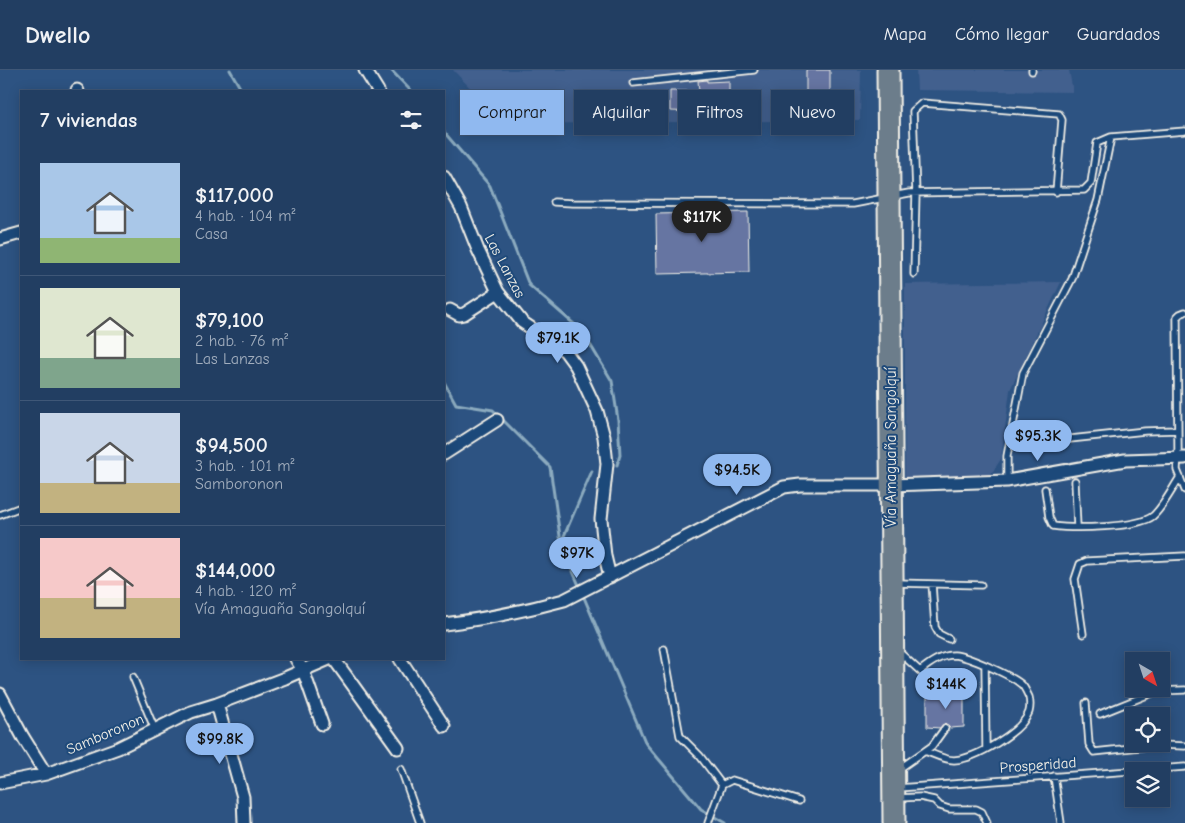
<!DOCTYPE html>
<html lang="es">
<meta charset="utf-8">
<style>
:root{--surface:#223e62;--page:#2a4568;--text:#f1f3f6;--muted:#a2aebe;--line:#3f5777;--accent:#90b9f0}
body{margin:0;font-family:"Comic Neue",sans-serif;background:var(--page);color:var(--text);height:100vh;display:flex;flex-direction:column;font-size:19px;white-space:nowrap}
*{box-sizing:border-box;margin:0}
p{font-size:16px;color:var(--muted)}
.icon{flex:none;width:28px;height:28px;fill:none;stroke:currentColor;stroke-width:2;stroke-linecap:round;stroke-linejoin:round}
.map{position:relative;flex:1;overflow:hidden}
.panel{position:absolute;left:20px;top:20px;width:425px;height:570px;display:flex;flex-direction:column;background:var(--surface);border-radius:0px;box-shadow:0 2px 12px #0003,0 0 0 1px var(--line)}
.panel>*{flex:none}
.banner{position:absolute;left:460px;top:20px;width:475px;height:45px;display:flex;gap:10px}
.needle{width:32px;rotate:141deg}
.tools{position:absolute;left:1125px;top:582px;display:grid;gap:10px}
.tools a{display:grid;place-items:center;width:45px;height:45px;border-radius:0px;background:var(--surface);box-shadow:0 2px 12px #0003,0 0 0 1px var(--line);font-size:25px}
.price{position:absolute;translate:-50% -42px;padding:0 11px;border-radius:18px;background:var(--accent);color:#111;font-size:16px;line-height:32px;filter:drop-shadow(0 1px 2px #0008)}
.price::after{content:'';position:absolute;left:50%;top:30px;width:15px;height:11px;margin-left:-8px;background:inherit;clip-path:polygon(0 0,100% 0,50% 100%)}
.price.current{background:#222;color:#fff}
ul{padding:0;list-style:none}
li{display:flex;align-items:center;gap:15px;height:125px;padding:0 20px}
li+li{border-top:1px solid var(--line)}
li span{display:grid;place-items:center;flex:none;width:140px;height:100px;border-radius:0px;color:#555}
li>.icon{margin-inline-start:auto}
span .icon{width:60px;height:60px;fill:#fffc;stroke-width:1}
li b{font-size:21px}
h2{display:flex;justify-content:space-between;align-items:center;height:60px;padding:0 20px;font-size:21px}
.tag{padding:0 18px;border-radius:0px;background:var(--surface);box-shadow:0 2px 12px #0003,0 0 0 1px var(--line);font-size:18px;line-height:45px}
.tag.current{background:var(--accent);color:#111}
header{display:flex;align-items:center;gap:30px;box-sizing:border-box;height:70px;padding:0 25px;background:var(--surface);border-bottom:1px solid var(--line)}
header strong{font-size:24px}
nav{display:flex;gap:28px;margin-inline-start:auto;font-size:18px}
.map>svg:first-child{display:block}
.built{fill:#42608e}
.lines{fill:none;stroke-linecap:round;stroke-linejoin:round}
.stream{stroke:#8cabbf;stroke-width:3}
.building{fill:#6675a2;stroke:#f4f1e8}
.lane-casing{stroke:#f4f1e8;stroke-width:9}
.street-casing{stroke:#f4f1e8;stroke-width:15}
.highway-casing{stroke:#f4f1e8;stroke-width:25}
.lane{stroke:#1f4a7a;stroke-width:5.5}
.street{stroke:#1f4a7a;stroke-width:11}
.highway{stroke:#6c7d8b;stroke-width:21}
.labels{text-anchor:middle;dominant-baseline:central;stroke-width:4;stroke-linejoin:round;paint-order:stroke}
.street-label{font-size:15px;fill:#f4f1e8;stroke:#1f4a7a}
</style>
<header>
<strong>Dwello</strong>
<nav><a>Mapa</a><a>Cómo llegar</a><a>Guardados</a></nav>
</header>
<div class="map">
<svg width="1185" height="753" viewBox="0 0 1185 753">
<rect width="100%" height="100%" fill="#2d5382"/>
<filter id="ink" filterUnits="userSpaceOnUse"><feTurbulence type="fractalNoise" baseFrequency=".02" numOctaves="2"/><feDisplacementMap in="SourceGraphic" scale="10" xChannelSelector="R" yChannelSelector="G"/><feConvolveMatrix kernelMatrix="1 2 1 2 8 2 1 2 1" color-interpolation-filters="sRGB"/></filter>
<g filter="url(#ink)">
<path class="built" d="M453 0H861L860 50 505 54Z
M916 0H1069L1073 22 917 20Z
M1061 212 1010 320 1001 389 993 401 985 408 905 409V214Z"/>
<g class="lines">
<path class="stream" d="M230 0 242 21
M391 0 411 21
M444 62 490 116 529 215 582 261 612 311 618 350 620 385 617 395
M444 312 456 334 493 340 550 397 561 473 646 674 701 739 725 753
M561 473 592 401"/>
</g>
<path class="building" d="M806 0H830V28H806Z
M707 10V12L729 11V43L670 41V21H699L698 11Z
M748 142 749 202 657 204 656 144Z
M927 623H937L943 628 947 626 949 623H964V657L950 658 945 653 940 658 927 657Z"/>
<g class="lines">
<g class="lane-casing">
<path id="lane" d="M1032 0V1
M633 13 754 0
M893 126 909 123 1084 120 1091 113 1097 73 1111 67
M554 132 573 133 853 134 884 128
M914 204 916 123 913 41 922 33 1059 44 1062 50 1056 122
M1185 242 1180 244 1177 247 1178 379 1177 400 1185 420
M1070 369 1145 361 1177 360
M1007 411V386L1023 303 1072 209 1098 130 1111 67 1185 61
M1075 411 1077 457
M1045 419 1049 447 1053 456C1073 459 1138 458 1153 446 1163 437 1172 419 1180 407
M0 445 21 437
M896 513 981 515
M932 514 935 557 939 564 949 569
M1083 564 1075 509 1080 494 1087 491 1185 486
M664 579 680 666 700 686 722 715
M898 581 944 623
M985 595 986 679
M920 601C930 593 941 585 954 585 968 586 1010 605 1021 614 1024 616 1027 623 1029 627 1030 631 1030 638 1029 642 1022 662 975 689 954 690 945 690 933 684 925 681
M133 607 155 660
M1086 633 1089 674 1094 682 1160 675 1185 676
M1100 644 1157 621 1185 620
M401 699 420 753
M899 699 932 676 945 658
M1054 706 1061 753
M898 718 1185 697
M898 728 920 727 934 730 940 736 949 739H976L982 742 987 753
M708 753 722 715 732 710 799 731"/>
</g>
<g class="street-casing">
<path id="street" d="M365 0 378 21
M77 20 78 21
M444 107 461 137 478 180 498 222 522 252 565 281 576 296 597 341 604 367 607 394 601 449 605 486 610 507
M0 169 21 163
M450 240 459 245 464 244 498 222
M444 384 497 350
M444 554C485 549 524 541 564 530L784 417 800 415H891L1007 411 1125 390 1185 388
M296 589 303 600 322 654
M334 589 398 678
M400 589 444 656
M0 624 23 667 46 704
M217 634 243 727 244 753
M0 713 46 704 118 678 191 642 217 634 285 608 329 589"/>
</g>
<g class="highway-casing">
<path id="highway" d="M888 0 894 753"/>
</g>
<use href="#lane" class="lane"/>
<use href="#street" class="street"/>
<use href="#highway" class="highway"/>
</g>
</g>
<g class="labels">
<g class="street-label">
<text transform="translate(505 196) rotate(62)">Las Lanzas</text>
<text transform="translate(891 377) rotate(-90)">Vía Amaguaña Sangolquí</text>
<text transform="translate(105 664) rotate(-23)">Samboronon</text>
<text transform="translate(1038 695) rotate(-4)">Prosperidad</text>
</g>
</g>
</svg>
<div class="tools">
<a><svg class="needle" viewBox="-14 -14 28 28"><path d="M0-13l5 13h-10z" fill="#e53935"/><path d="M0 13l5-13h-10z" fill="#a2aebe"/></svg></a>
<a><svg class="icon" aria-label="locate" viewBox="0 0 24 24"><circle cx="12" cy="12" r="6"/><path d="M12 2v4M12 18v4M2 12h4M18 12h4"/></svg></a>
<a><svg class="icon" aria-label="layers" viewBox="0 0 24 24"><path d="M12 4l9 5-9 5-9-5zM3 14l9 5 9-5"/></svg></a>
</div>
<b class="price current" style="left:702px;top:173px">$117K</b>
<b class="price" style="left:558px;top:294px">$79.1K</b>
<b class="price" style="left:1038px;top:392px">$95.3K</b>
<b class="price" style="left:737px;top:426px">$94.5K</b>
<b class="price" style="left:577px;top:509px">$97K</b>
<b class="price" style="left:946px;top:640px">$144K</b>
<b class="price" style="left:220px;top:695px">$99.8K</b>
<div class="banner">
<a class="tag current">Comprar</a>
<a class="tag">Alquilar</a>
<a class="tag">Filtros</a>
<a class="tag">Nuevo</a>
</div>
<section class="panel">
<h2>7 viviendas<svg class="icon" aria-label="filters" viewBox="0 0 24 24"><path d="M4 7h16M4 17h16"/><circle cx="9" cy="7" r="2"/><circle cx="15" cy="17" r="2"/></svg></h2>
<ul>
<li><span style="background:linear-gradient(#a9c7e8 75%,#8fb573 0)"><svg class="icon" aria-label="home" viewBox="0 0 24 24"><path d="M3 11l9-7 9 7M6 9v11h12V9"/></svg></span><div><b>$117,000</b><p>4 hab. · 104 m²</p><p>Casa</p></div></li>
<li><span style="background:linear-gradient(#dfe7d0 70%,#7fa58c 0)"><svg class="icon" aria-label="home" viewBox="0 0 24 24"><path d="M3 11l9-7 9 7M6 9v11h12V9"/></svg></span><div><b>$79,100</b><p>2 hab. · 76 m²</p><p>Las Lanzas</p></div></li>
<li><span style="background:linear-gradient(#c9d6e8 70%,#c2b280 0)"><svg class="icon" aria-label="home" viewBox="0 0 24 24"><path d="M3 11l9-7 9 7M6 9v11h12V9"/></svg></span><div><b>$94,500</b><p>3 hab. · 101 m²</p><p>Samboronon</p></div></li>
<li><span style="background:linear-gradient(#f6c9c9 60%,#c2b280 0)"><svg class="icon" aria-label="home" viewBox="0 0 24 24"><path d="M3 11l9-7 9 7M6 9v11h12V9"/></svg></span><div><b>$144,000</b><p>4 hab. · 120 m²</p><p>Vía Amaguaña Sangolquí</p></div></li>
</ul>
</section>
</div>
